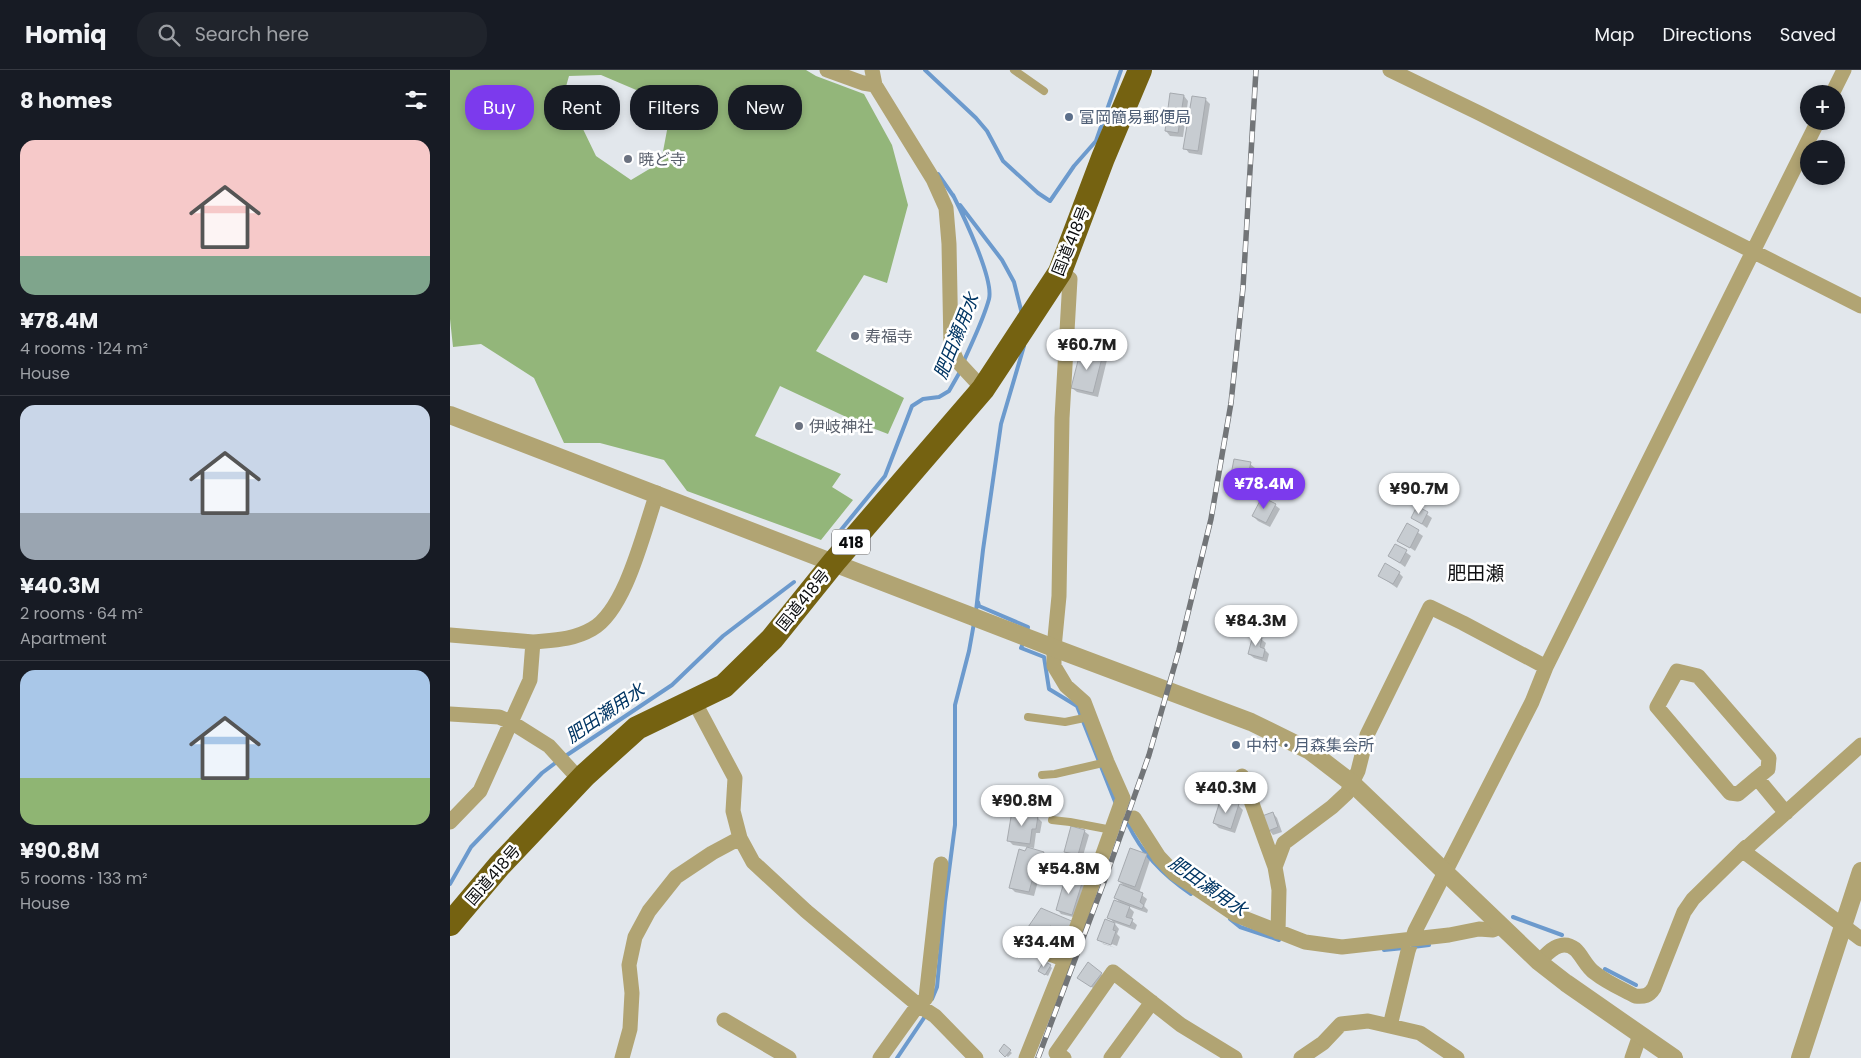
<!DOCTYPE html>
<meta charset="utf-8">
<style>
:root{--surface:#171b24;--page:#20242c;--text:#f1f3f6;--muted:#9ea1a6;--line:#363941;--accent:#7c3aed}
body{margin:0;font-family:Poppins,"Noto Sans JP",sans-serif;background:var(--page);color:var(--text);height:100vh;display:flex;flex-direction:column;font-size:19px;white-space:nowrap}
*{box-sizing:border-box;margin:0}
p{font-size:16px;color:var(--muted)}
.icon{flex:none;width:28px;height:28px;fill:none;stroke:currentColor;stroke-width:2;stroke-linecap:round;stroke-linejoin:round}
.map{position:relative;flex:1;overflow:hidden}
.side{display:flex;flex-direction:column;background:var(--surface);width:450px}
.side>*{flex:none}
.top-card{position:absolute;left:15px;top:15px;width:475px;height:45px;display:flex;gap:10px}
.buttons{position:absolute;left:1350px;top:15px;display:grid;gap:10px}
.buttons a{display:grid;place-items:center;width:45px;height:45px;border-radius:50%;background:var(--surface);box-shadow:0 2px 8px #0003;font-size:25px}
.price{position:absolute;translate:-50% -42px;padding:0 11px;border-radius:18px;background:#fff;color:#222;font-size:16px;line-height:32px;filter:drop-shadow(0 1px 2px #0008)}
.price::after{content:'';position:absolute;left:50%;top:30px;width:15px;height:11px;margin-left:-8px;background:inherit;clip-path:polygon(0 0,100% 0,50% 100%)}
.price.current{background:var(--accent);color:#fff}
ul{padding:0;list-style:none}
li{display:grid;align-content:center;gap:10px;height:265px;padding:0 20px}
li+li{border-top:1px solid var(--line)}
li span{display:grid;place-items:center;height:155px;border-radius:15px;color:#555}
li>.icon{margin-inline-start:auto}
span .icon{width:90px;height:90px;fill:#fffc;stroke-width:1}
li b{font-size:21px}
h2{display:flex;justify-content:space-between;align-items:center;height:60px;padding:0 20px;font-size:21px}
.chip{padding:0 18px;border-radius:20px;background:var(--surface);box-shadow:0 2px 8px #0003;font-size:18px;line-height:45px}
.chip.current{background:var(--accent);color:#fff}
header{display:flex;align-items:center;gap:30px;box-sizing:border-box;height:70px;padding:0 25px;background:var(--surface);border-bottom:1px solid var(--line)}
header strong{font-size:24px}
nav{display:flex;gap:28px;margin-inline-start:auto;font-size:18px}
.search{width:350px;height:45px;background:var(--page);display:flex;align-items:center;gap:12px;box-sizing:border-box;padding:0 18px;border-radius:20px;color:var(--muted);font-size:19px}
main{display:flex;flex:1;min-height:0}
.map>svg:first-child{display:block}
.forest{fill:#93b67a;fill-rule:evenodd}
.shadow{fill:#0003}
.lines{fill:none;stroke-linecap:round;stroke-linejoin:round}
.stream{stroke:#6c9acd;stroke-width:4}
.building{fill:#c7ccd1;stroke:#a6aaaf}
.service{stroke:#b1a473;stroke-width:8}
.minor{stroke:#b1a473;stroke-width:15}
.tertiary{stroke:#b1a473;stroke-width:18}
.trunk{stroke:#756211;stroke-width:24}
.rail-casing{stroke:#727578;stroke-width:5.5}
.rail{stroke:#fff;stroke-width:4;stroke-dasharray:11;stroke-linecap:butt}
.service-dot{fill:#5c6f8a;stroke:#fff;stroke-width:2}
.worship-dot{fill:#6b7280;stroke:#fff;stroke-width:2}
.labels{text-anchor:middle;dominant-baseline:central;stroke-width:5;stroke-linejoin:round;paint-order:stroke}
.shield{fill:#fff;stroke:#545556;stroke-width:1}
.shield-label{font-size:15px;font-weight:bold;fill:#0b0c0e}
.service-label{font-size:16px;fill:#4e5e75;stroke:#fff;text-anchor:start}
.worship-label{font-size:16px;fill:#5b616d;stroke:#fff;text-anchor:start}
.street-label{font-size:16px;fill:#0b0c0e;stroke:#fff}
.water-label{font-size:18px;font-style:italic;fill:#003563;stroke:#fff}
.quarter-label{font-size:19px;fill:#0b0c0e;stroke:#fff}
</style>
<header>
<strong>Homiq</strong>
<div class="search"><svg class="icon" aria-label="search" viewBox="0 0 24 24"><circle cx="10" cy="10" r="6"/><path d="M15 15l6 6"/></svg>Search here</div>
<nav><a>Map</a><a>Directions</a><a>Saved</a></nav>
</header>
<main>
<section class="side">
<h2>8 homes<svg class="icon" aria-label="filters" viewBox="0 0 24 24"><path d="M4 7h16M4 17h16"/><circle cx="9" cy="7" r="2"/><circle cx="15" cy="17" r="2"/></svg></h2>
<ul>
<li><span style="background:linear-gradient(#f6c9c9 75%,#7fa58c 0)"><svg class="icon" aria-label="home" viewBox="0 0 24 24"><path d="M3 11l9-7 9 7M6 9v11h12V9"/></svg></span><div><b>¥78.4M</b><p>4 rooms · 124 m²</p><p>House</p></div></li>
<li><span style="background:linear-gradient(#c9d6e8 70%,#9aa5b1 0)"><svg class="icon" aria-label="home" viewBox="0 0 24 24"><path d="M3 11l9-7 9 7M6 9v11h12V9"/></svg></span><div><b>¥40.3M</b><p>2 rooms · 64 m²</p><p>Apartment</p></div></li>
<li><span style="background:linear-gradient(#a9c7e8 70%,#8fb573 0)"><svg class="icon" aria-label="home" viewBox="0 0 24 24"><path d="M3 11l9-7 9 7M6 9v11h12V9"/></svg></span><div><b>¥90.8M</b><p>5 rooms · 133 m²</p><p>House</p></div></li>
</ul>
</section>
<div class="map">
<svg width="1411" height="988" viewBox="0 0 1411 988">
<rect width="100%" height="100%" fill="#e2e7ec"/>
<path class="forest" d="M0 0H356L366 6 414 24 442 75 458 135 437 213 414 205 366 281 454 328 438 364 407 352 330 316 305 366 391 404 382 417 403 430 371 470 237 421 214 390 150 373H114L84 308 31 274 3 277 0 249ZM151 5 198 25 218 55 211 92 181 110 146 86 132 57 113 27 119 6Z"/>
<path class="shadow" d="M734 26 738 31 733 67 720 66 716 61Z
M743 28 756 30 760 34 752 85 739 83 735 78Z
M652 285 657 290 648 327 627 322 622 318Z
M800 394 805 398 800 422 785 419 781 414Z
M825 435 830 439 820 457 808 451 803 446Z
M968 438 982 448 977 458 962 447Z
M957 455 973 466 965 481 949 470Z
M946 475 961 486 955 497 940 486Z
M949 503 953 507 947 518 930 506Z
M811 569 816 573 814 579 819 584 817 592 804 588 799 584Z
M788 735 793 740 785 763 769 758 764 753Z
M823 743 827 748 832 762 823 765 819 760Z
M587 747 592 752 590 763H586L584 778 563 775 558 770Z
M634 761 639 765 632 789 620 786 616 781Z
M570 781 593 783 597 787V790L594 789 584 826 565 822 560 817Z
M696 785 700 790 689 823 697 829 694 836 698 840 697 843 678 836 684 842 681 850 687 855 685 860 663 852 659 847 672 834 665 828 676 818 669 811Z
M632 811 636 816 627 848 611 844 607 839Z
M592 840 626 870 608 862 596 880 582 870 575 863Z
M656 851 665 854 669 859 667 864 670 867 667 876 652 870V873L666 878 653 874 649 869Z
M638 894 656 908 646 920 634 912Z
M600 896 602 898 598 906 591 902Z
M554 976 562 983 558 987 550 981Z"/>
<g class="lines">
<path class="stream" d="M475 0 526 48 537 61 553 91 588 123 600 131 624 96 646 71 671 0
M488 104 504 127
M503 125C513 145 544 209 539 229 533 251 522 272 513 293
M510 135 552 190 564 212 572 244
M386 466 435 406 462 336 473 329 489 327 499 321 511 300
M528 532 529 536 578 557 577 562
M526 541 533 480 551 354 574 276
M574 571 571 578 594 587 599 619 627 636 666 734
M114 687 222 615 273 566 344 512
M672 748 673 752 678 754C692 784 714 806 741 824
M0 814 21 777 92 703 108 691
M1063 847 1112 865
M780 849 790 857 829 870
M963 877 979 875
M934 880 954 878
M1155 899 1186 915
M482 929 487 917 495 832 505 755V635L519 581 524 553
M447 988 476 945"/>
</g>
<path class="building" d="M720 23 734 25 728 63 715 61Z
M742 26 756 28 748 81 733 79Z
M631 279 653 284 643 323 621 318Z
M784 389 801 392 795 418 779 415Z
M812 427 826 434 816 453 802 446Z
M967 436 978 442 972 454 961 448Z
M957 453 969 460 960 478 947 471Z
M945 474 957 480 950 493 938 486Z
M935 493 950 502 943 514 928 506Z
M806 556 821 560 820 566 804 562Z
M803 565 812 568 810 577 815 579 813 588 798 584Z
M771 728 789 734 781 759 763 753Z
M562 741 588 746 586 759H582L580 774 557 771Z
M823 742 828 757 818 761 812 746Z
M621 756 635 760 628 785 614 782Z
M577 777 594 782 592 787 589 785 579 822 559 818 569 779 575 781Z
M680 778 697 784 685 817 668 811Z
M616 805 633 810 622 845 606 840Z
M670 814 693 823 690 832 694 835 692 839 664 828Z
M664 830 680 836 676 847 683 849 680 856 657 848Z
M591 838 624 852 619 864 600 856 588 873 574 863Z
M655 849 665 853 663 860 666 861 661 875 647 870Z
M606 866 615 871 609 883 600 878Z
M594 891 601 895 595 905 588 901Z
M638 892 652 903 641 917 627 908Z
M554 974 561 980 555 987 549 981Z"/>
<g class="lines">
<path class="service" d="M564 0 594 21
M578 647 615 652 639 647
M592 705 605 704 657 692
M602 750 620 752 662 760
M587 795 606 797 645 809
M562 874 614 893"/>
<path class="minor" d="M377 0 413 13 425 15
M422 0 425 15 483 109 496 138 499 174 501 277 507 291 533 319
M940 0 1029 43 1411 236
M1382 24 1394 0
M0 565 83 572
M244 631 285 708 283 741 290 768 303 792 356 841 468 935 485 946 526 988
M0 644 49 647 61 652 99 676 130 710
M792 706 825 797
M1307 708 1318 699 1319 688 1248 606 1227 601 1207 637 1280 723 1288 724 1307 708 1336 743
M684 748 709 787 725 804 786 845 855 872 892 877 999 865 1029 859 1043 860 1052 856
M0 752 30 721 80 610 83 572C104 570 123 570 142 559 176 540 194 460 207 423
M1293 781 1411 675
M1293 781 1411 869
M828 862 829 820 825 797 834 773 882 737 897 723 908 701 917 665 980 537 1013 553 1096 597
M1089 892C1098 882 1111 868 1125 879 1132 885 1136 897 1145 903 1156 912 1172 919 1185 926 1194 927 1199 926 1204 918L1234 842 1243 829 1296 777
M274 950 339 988
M940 956 958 881 965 861 1082 632 1096 597 1368 51
M172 988 180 959 182 923 179 895 185 867 199 841 226 807 262 783 290 768
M430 988 468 935 476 928 491 794
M576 988 614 893 673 728 657 692 634 632 616 616 604 596V578L609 526 612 348 620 209 610 202
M614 988 606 983 663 902 731 955 785 988
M661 988 702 932
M851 988 873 973 891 954 918 951 970 963 1007 988
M1182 988 1190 965"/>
<path class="tertiary" d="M0 345 604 578 801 652 860 681 903 714 1089 892 1116 913 1224 988
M1350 988 1411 801"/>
<path class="trunk" d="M0 854 49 796 135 705 187 658 274 616 322 569 384 492 533 319 610 202 653 88 690 0"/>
<g class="rail-casing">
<path id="rail" d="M588 988 654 812 699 685 729 580 761 449 781 333 793 218 806 0"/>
</g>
<use href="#rail" class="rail"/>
</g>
<g class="service-dot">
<circle cx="619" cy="47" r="5"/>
<circle cx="786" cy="675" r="5"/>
</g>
<g class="worship-dot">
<circle cx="178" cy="89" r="5"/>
<circle cx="405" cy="266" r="5"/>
<circle cx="349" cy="356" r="5"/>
</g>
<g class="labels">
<rect class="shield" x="382" y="459.5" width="38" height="25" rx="4"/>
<g class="shield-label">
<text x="401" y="472">418</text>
</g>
<g class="service-label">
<text x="629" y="47">富岡簡易郵便局</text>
<text x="796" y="675">中村・月森集会所</text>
</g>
<g class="worship-label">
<text x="188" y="89">暁ど寺</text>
<text x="415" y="266">寿福寺</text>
<text x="359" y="356">伊岐神社</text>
</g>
<g class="street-label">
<text transform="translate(621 171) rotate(-68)">国道418号</text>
<text transform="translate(353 530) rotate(-51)">国道418号</text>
<text transform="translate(43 805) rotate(-49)">国道418号</text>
</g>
<g class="water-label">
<text transform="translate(506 266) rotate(-68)">肥田瀬用水</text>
<text transform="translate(155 643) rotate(-34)">肥田瀬用水</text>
<text transform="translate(758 816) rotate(35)">肥田瀬用水</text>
</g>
<g class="quarter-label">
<text x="1026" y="503">肥田瀬</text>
</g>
</g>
</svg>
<div class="buttons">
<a>+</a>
<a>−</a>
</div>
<b class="price" style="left:637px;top:301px">¥60.7M</b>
<b class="price current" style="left:814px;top:440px">¥78.4M</b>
<b class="price" style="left:969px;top:445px">¥90.7M</b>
<b class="price" style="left:806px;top:577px">¥84.3M</b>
<b class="price" style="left:776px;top:744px">¥40.3M</b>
<b class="price" style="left:572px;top:757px">¥90.8M</b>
<b class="price" style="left:619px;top:825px">¥54.8M</b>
<b class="price" style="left:594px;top:898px">¥34.4M</b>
<div class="top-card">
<a class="chip current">Buy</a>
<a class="chip">Rent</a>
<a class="chip">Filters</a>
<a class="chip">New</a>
</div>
</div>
</main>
